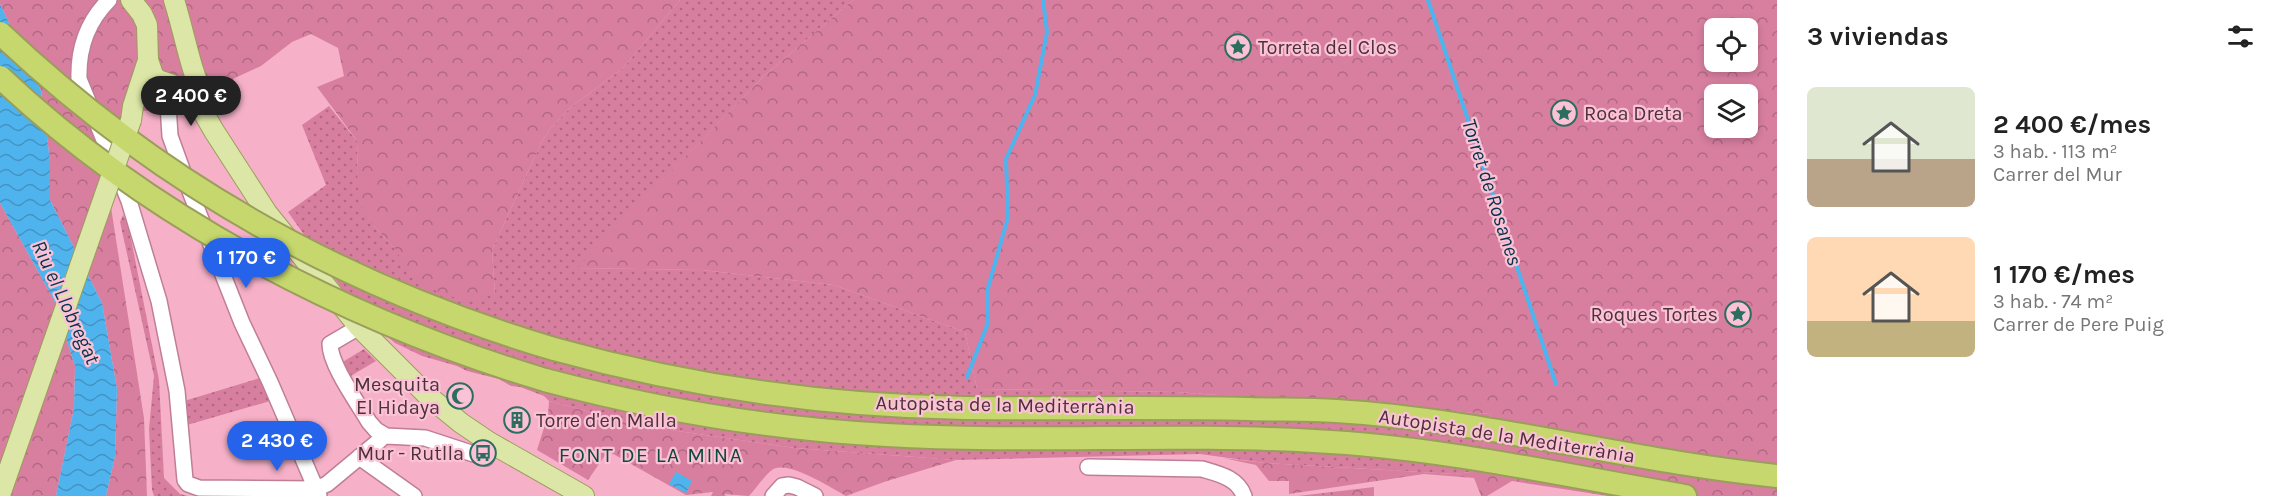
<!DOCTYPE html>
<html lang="es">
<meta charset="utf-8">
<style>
:root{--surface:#fff;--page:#f2f2f2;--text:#222;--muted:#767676;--accent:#2563eb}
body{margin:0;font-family:Karla,sans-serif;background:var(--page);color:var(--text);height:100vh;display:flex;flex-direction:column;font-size:22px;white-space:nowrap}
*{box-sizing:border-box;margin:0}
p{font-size:20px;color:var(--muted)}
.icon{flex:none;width:33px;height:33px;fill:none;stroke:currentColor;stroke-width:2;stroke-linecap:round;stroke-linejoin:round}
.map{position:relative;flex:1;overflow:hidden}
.sheet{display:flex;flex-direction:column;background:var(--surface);width:510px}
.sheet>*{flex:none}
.fabs{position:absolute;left:1704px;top:18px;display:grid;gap:12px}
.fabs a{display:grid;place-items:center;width:54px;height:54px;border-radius:9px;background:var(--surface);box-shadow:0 3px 9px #0003;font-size:30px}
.price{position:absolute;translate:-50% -51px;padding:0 14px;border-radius:21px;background:var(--accent);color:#fff;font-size:20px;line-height:39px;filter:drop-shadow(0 2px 3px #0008)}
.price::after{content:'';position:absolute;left:50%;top:36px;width:18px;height:14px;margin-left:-9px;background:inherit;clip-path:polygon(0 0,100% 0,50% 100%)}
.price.selected{background:#222;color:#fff}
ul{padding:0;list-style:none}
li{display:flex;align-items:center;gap:18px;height:150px;padding:0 30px}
li span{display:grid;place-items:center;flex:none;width:168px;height:120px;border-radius:9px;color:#555}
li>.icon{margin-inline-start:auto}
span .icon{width:72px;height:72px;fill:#fffc;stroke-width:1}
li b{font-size:26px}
h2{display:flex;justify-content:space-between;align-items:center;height:72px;padding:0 30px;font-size:26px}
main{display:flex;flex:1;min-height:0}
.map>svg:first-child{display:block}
.grass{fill:url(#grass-dots)}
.forest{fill:url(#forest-crowns);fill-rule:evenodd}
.water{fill:url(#water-waves)}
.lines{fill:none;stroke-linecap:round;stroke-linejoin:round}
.stream{stroke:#4fb4ee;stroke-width:4}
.minor-casing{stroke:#bf7e95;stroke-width:18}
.major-casing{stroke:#9b9d5b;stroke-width:22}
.highway-casing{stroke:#9b9d5b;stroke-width:26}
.minor{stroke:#fff;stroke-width:15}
.major{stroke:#dce7a7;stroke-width:20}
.highway{stroke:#c5d76d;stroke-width:22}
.major-bridge-casing{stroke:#9b9d5b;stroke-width:22;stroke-linecap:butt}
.highway-bridge-casing{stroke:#9b9d5b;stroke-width:26;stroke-linecap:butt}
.major-bridge{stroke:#dce7a7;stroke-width:20}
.highway-bridge{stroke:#c5d76d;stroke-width:22}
.labels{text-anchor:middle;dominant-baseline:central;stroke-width:4.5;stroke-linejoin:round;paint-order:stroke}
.poi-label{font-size:20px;fill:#4c303a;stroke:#fbc2d5;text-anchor:start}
.street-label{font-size:20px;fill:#4c303a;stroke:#fbc2d5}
.water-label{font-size:21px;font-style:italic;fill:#07344c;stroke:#fbc2d5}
.neighbourhood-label{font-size:21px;letter-spacing:1.5px;fill:#0f483d;stroke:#fbc2d5}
</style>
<main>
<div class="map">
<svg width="1777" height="496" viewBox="0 0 1777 496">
<defs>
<pattern id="grass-dots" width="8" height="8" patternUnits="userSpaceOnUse" patternTransform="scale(1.5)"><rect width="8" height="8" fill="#d87f9f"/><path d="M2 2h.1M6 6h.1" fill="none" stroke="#b16883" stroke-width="1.8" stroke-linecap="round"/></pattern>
<pattern id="forest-crowns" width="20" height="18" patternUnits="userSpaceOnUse" patternTransform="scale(1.5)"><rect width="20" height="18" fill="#d87f9f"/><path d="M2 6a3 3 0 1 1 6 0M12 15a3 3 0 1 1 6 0" fill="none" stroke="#b16883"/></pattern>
<pattern id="water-waves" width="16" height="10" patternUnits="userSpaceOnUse" patternTransform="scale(1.5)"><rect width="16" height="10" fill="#4fb4ee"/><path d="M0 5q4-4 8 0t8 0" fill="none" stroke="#4493c2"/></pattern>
</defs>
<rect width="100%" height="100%" fill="#f6b1c8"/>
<path class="grass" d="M680 0H853L764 76 578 268 702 270 834 285 965 332 977 389 1176 392 1491 414 1478 471 1455 474 1265 463 1200 454 956 460 795 448 643 426 549 401 544 396 520 387 511 386 499 379 467 371 457 366 422 356 395 343 356 309 288 212 326 185 302 125 329 106 358 142 357 172 374 226 395 249 495 294 492 250 541 143 550 129 571 107 623 68Z
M123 215 128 224 159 380 164 478 180 494 188 496H154L152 490 149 429 154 376 120 222Z
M364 349 376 361 349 377 341 363Z
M260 378 270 401 187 425 184 401Z"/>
<path class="forest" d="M0 0H680L623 68 571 107 550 129 541 143 492 250 495 294 467 302 415 283 395 249 374 226 360 204 357 172 358 142 317 87 344 76 338 48 311 34 292 42 261 66 224 83 181 110 138 111 102 150 144 418 147 496H106L115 456 117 389 102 303 50 200V161L41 91 0 4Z
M853 0H1777V496H1608L1512 481 1487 496H1481L1474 478 1424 474 1289 494V481H1269L1256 465 1223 458 1265 463 1455 474 1478 471 1491 414 1176 392 977 389 965 332 834 285 702 270 577 268 764 76ZM1714 28H1748V62H1714ZM1714 94H1748V128H1714Z
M0 203 54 300 75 366 74 408 56 496H0Z
M549 401 643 426 795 448 956 460 884 482 846 496C831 488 787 459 772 470 763 477 757 488 749 496L724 494 726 496H711L713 492 686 495 608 451 588 480 537 450 548 415Z
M1374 487V496H1298Z"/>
<path class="water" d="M0 4 41 91 50 161V200L102 303 117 389 115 456 106 496H56L74 408 75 366 54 300 0 203Z
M676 472 692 481 686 493 669 484Z"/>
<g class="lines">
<path class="stream" d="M1428 0 1556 384
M967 377 988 323V288L1008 217 1006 159 1035 95 1047 32 1043 0"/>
<g class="minor-casing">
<path id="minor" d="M109 0C87 22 78 48 79 79L129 201 159 301 177 391 185 480 188 484 199 488 316 489 327 484 380 440
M172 85 168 105 170 136 191 194 242 323 270 382 319 496
M359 327 330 344C330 365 358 403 369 422L376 430 386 436 425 438 486 458
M359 457 414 496
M1088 467 1202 469C1219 474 1238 478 1244 496
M773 496 782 486 789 485 797 487 815 496"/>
</g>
<g class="major-casing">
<path id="major" d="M131 0 142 14 147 25 148 60 153 75 158 80 181 88 195 98 214 131 267 213 359 327 428 396 461 423 489 442 584 496
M174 0C185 35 190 70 206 103
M131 120 133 106 148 60"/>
</g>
<g class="highway-casing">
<path id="highway" d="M554 349C687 386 825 406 964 408 1059 409 1154 407 1249 409 1278 410 1307 409 1336 411 1485 420 1629 461 1777 476
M545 380C658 410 770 429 887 435 1029 443 1172 433 1314 441 1439 447 1562 475 1685 496"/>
</g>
<use href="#minor" class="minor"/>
<use href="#major" class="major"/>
<use href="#highway" class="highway"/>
<g class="major-bridge-casing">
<path id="major-bridge" d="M0 495 131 120"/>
</g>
<g class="highway-bridge-casing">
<path id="highway-bridge" d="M0 33C158 183 345 287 554 349
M0 77C150 219 348 321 545 380"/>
</g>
<use href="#major-bridge" class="major-bridge"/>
<use href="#highway-bridge" class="highway-bridge"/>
</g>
<defs>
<g id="sight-ring" transform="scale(1.35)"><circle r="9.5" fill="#fbc2d5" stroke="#2b6e60" stroke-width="1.5"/><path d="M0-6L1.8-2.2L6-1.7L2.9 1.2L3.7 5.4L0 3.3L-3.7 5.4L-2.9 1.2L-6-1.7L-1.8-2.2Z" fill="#2b6e60"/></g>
<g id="mosque-ring" transform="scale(1.35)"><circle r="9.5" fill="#fbc2d5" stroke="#2b6e60" stroke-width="1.5"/><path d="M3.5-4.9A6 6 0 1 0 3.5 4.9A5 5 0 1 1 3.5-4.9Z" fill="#2b6e60"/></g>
<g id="building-ring" transform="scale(1.35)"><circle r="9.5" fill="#fbc2d5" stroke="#2b6e60" stroke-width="1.5"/><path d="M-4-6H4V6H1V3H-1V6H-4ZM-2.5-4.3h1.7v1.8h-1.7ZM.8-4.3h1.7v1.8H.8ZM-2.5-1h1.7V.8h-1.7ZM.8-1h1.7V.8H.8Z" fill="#2b6e60"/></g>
<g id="bus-ring" transform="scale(1.35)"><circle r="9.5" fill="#fbc2d5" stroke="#2b6e60" stroke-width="1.5"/><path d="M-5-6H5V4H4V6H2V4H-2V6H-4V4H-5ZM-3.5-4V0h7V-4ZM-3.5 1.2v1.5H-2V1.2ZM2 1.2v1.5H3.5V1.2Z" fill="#2b6e60"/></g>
</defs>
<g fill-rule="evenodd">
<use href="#sight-ring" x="1238" y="47"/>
<use href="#sight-ring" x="1564" y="113"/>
<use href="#sight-ring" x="1738" y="314"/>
<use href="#mosque-ring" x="460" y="396"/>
<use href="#building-ring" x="517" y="420"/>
<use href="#bus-ring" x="483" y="453"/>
</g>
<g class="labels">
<g class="poi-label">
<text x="1258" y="47">Torreta del Clos</text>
<text x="1584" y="113">Roca Dreta</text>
<text x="1718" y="314" text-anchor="end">Roques Tortes</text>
<text x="440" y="384" text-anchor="end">Mesquita<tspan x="440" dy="23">El Hidaya</tspan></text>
<text x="536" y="420">Torre d'en Malla</text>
<text x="464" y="453" text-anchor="end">Mur - Rutlla</text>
</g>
<g class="street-label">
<text transform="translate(1005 405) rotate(1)">Autopista de la Mediterrània</text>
<text transform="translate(1507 436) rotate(9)">Autopista de la Mediterrània</text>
</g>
<g class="water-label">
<text transform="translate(1492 192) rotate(72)">Torret de Rosanes</text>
<text transform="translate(66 302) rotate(65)">Riu el Llobregat</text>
</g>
<g class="neighbourhood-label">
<text x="651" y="455">FONT DE LA MINA</text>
</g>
</g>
</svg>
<div class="fabs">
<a><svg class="icon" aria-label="locate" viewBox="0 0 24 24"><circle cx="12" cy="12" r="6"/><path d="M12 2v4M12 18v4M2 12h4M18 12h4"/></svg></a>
<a><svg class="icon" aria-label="layers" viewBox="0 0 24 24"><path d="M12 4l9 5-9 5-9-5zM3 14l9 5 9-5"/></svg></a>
</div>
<b class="price selected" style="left:191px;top:127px">2 400 €</b>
<b class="price" style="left:246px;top:289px">1 170 €</b>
<b class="price" style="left:277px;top:472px">2 430 €</b>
</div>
<section class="sheet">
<h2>3 viviendas<svg class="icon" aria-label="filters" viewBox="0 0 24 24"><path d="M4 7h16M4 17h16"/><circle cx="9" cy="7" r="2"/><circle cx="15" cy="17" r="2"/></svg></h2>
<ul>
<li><span style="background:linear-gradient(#dfe7d0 60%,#b9a48a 0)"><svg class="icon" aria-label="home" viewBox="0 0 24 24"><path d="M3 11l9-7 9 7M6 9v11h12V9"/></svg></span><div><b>2 400 €/mes</b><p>3 hab. · 113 m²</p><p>Carrer del Mur</p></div></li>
<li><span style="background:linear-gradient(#ffd9b3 70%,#c2b280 0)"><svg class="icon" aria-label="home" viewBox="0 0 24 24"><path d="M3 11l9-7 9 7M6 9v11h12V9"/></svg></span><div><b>1 170 €/mes</b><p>3 hab. · 74 m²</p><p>Carrer de Pere Puig</p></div></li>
</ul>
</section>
</main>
